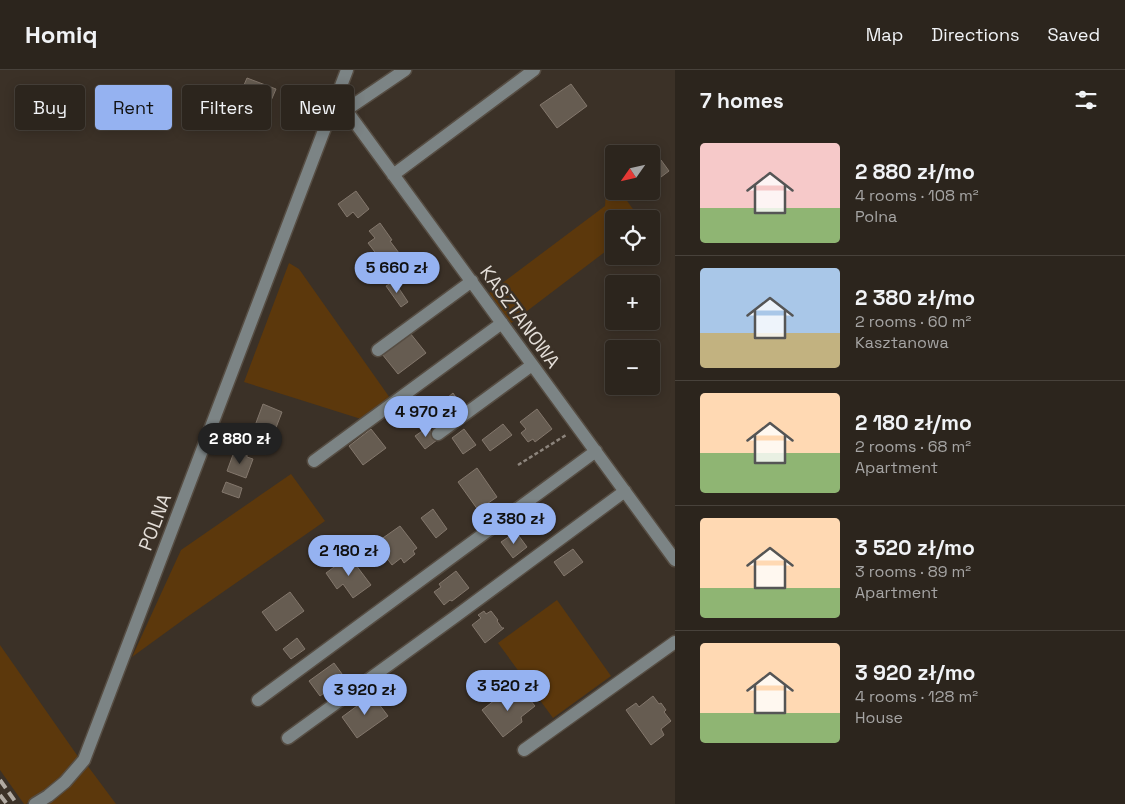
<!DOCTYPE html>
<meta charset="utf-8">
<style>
:root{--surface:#2c251d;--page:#342d26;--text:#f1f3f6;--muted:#a6a5a4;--line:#48423b;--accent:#95b2f1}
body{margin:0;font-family:"Space Grotesk",sans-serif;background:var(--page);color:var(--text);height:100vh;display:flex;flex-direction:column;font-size:19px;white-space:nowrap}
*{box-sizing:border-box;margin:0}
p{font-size:16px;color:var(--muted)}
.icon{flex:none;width:28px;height:28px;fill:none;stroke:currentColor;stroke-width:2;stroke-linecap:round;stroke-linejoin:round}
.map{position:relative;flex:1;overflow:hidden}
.sheet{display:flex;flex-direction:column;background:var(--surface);width:450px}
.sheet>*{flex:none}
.guide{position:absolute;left:15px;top:15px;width:475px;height:45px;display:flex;gap:10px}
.needle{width:32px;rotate:236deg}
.tools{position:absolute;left:605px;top:75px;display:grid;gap:10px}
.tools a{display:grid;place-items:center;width:55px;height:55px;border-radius:5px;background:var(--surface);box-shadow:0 2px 12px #0003,0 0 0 1px var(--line);font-size:25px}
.price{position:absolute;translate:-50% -42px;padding:0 11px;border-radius:18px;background:var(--accent);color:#111;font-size:16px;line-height:32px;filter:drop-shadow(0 1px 2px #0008)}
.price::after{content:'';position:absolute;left:50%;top:30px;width:15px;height:11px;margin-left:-8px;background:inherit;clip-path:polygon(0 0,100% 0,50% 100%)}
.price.on{background:#222;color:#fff}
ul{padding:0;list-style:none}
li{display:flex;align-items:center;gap:15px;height:125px;padding:0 25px}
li+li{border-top:1px solid var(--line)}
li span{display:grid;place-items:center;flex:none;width:140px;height:100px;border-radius:5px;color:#555}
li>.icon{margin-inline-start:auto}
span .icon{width:60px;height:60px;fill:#fffc;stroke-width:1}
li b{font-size:21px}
h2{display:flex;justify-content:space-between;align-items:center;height:60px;padding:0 25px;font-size:21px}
.pill{padding:0 18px;border-radius:5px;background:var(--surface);box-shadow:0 2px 12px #0003,0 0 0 1px var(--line);font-size:18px;line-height:45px}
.pill.on{background:var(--accent);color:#111}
header{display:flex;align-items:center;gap:30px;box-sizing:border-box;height:70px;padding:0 25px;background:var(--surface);border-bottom:1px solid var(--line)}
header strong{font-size:24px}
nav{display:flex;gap:28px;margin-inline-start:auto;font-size:18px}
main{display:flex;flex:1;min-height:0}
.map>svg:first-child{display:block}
.green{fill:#5c380c}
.building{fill:#665c51;stroke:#83776c}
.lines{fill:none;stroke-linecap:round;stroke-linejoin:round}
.minor-casing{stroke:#564d43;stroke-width:15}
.path{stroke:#8d857d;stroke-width:2.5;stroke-dasharray:4 2.5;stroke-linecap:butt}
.minor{stroke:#7c8485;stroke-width:12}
.rail{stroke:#b1aaa2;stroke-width:4;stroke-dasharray:10 5;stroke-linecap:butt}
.labels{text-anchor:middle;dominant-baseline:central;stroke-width:5;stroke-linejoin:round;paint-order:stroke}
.street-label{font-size:19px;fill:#e4ded8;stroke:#3b3127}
</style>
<header>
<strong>Homiq</strong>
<nav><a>Map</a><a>Directions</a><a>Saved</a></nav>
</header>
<main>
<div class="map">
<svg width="675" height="734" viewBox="0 0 675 734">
<rect width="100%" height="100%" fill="#3b3127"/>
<path class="green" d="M607 103 614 112V121H620L640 149H614V175L510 254 489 223 605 136Z
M289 193 299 199 390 328 361 349 244 312Z
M291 404 325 451 187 547 132 587 181 480Z
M557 530 611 606 553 648 498 573Z
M0 575 79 688 52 717 26 734H24L0 700Z
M87 695 116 734H45L70 716Z"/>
<path class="building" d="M247 8 276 19 270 33 241 22Z
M571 14 587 36 557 58 540 35Z
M661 90 669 101 657 110 651 103V96Z
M356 121 369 139 358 148 353 142 347 147 338 134Z
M380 153 392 170 390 171 399 183 384 194 368 173 375 168 369 161Z
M394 211 408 232 401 237 386 216Z
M410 263 426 283 398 304 382 284Z
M453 323 463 338 451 347 448 342 445 344 441 339 444 337 441 333Z
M263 334 282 342 272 368 253 361Z
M537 339 552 359 535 372 533 369 528 372 521 363 526 359 520 352Z
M503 354 512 365 490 381 482 370Z
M428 357 437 370 425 379 415 366Z
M371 359 386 378 363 395 349 376Z
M464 359 476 375 463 384 452 368Z
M234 382 241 384V383L247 385V387L253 389 246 408 227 401Z
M477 398 497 427 478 440 458 412Z
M226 412 242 418 239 428 222 422Z
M433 439 447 459 436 468 421 448Z
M400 456 417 478 413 481 415 484 404 493 401 488 392 495 379 478 384 475 380 470Z
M516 462 527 477 513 488 501 472Z
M573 479 583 492 564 506 554 492Z
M349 486 371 515 353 528 343 514 337 519 326 503Z
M456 501 469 518 452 531 450 530 444 535 434 522 441 517 439 514Z
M290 522 304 541 276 561 262 542Z
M484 541 486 544 491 541 498 550 497 551 502 558H504L485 573 472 555 481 548 478 545Z
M297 568 305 579 291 589 283 579Z
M334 593 345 608 320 626 309 611Z
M521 619 535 636 521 647 522 652 503 667 482 640 504 623 509 629Z
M372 625 388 646 357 668 342 647Z
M653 626 659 634 661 633 666 640 664 642 671 651 661 659 664 665 651 675 626 640 636 633 639 637Z"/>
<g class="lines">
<g class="minor-casing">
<path id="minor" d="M338 24 346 40 675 490
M346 40 405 0
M393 105 534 0
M378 280 472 211
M438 364 532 295
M314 391 502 253
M258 630 596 381
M288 668 456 546 625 421
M524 680 675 572
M35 734 48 726 65 712 84 690 347 0"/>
</g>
<path class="path" d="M518 395 566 365"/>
<use href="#minor" class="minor"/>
<path class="rail" d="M0 710 17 734
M0 725 7 734"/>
</g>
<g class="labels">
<g class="street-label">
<text transform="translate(520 247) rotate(54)">KASZTANOWA</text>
<text transform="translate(155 452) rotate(-69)">POLNA</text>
</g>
</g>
</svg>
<div class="tools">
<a><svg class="needle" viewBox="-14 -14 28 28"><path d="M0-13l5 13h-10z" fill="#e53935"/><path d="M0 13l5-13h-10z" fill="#a6a5a4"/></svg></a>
<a><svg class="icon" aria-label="locate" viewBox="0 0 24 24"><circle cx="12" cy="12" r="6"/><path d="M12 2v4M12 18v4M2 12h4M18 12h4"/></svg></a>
<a>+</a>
<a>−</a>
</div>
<b class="price" style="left:397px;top:224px">5 660 zł</b>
<b class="price" style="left:426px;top:368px">4 970 zł</b>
<b class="price on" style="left:240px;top:395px">2 880 zł</b>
<b class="price" style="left:514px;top:475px">2 380 zł</b>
<b class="price" style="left:349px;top:507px">2 180 zł</b>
<b class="price" style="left:508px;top:642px">3 520 zł</b>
<b class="price" style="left:365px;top:646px">3 920 zł</b>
<div class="guide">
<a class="pill">Buy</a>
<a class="pill on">Rent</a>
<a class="pill">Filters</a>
<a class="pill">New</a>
</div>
</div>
<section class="sheet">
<h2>7 homes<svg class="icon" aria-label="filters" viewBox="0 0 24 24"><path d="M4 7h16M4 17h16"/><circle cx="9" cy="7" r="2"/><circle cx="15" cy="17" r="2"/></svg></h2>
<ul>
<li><span style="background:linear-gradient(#f6c9c9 65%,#8fb573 0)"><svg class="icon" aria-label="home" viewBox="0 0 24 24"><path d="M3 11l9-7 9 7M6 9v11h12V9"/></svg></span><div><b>2 880 zł/mo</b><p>4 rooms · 108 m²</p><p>Polna</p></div></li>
<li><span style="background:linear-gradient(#a9c7e8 65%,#c2b280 0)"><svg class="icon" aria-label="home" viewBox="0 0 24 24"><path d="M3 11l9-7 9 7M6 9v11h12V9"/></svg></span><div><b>2 380 zł/mo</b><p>2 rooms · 60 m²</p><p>Kasztanowa</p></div></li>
<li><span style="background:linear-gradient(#ffd9b3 60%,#8fb573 0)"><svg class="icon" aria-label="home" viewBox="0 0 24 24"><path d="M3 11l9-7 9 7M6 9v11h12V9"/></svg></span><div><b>2 180 zł/mo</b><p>2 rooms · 68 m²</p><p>Apartment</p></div></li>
<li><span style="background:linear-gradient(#ffd9b3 70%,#8fb573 0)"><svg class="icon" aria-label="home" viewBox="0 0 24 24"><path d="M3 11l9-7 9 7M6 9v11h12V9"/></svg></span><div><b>3 520 zł/mo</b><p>3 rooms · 89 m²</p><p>Apartment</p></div></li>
<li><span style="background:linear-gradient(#ffd9b3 70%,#8fb573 0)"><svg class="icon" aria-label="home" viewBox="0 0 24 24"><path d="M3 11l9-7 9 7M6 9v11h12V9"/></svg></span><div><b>3 920 zł/mo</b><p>4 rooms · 128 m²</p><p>House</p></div></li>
</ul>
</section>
</main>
